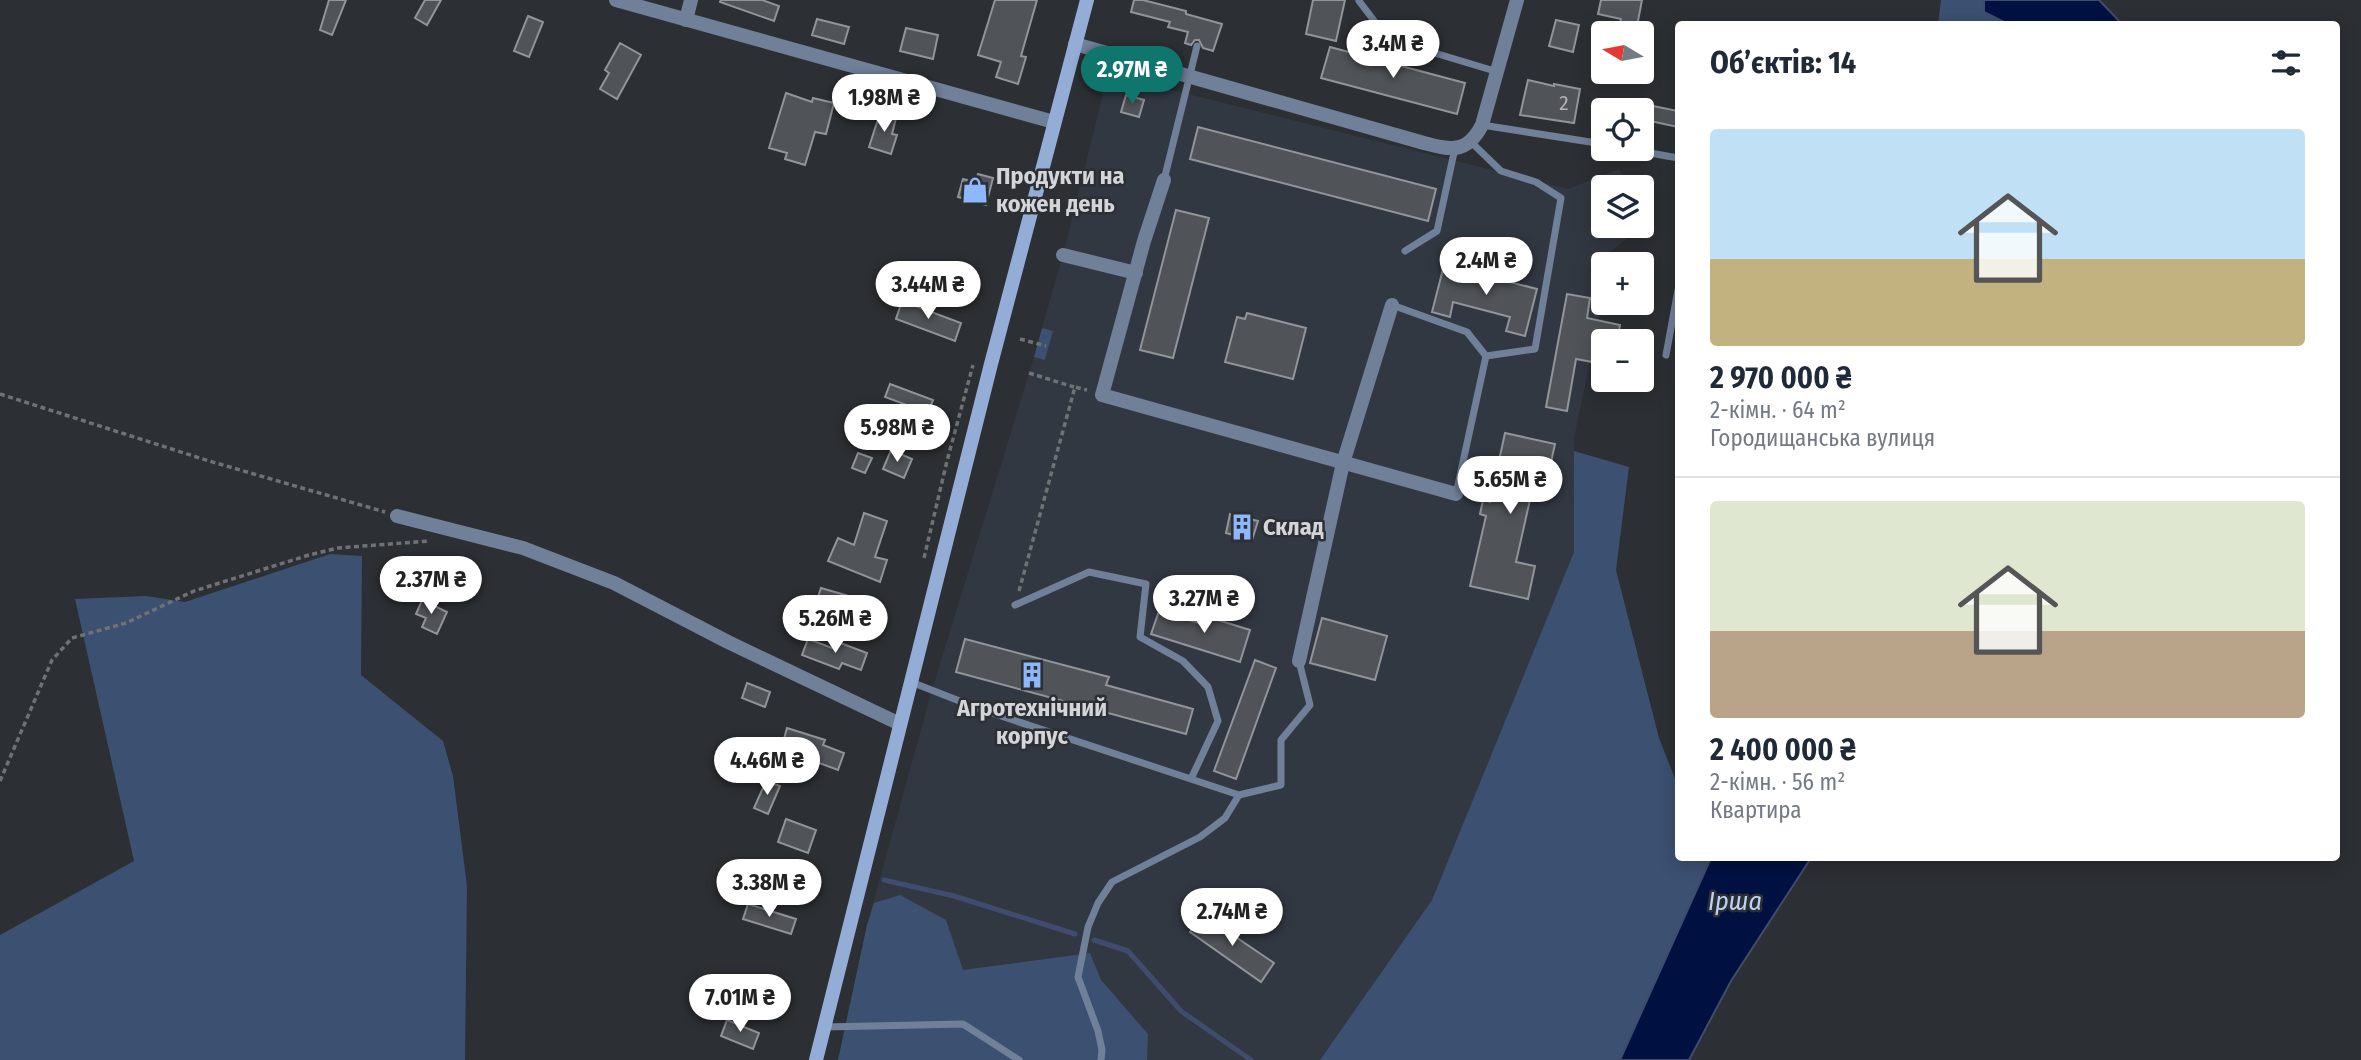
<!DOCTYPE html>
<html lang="uk">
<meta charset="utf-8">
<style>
:root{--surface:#fff;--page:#f2f2f3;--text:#1f2937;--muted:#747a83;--line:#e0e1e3;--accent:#0f766e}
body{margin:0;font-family:"Fira Sans Condensed",sans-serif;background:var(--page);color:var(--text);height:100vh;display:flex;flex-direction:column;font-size:26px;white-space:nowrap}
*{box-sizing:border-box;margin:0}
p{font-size:23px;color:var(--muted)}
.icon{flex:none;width:38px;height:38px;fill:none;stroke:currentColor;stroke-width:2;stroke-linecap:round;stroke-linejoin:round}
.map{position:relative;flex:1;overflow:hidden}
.side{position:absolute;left:1675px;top:21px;width:665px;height:840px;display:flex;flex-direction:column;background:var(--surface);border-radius:7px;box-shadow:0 4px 18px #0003}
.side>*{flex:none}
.needle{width:46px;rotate:280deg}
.fabs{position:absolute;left:1591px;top:21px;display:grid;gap:14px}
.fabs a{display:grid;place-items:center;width:63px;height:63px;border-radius:7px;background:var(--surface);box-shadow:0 4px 18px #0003;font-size:35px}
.price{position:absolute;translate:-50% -60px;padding:0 16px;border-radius:24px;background:#fff;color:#222;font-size:23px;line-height:46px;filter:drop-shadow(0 2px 4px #0008)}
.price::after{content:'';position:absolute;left:50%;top:42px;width:21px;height:16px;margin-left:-10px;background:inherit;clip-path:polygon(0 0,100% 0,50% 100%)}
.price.selected{background:var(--accent);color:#fff}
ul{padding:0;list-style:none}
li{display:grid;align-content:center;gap:14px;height:371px;padding:0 35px}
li+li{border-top:2px solid var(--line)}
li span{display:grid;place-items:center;height:217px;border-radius:7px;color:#555}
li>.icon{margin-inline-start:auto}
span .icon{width:126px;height:126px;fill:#fffc;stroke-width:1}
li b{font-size:30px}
h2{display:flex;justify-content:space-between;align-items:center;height:84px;padding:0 35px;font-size:30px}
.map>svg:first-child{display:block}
.built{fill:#323842}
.green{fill:#3c5071}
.water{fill:#001141;stroke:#3f4c6e;stroke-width:2}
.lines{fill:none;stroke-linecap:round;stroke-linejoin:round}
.stream{stroke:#3f4c6e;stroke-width:5}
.building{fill:#505358;stroke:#919499;stroke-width:2}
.path{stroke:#6f7275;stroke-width:3.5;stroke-dasharray:5 3.5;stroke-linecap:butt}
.lane{stroke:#708099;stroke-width:7}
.street{stroke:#708099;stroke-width:14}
.secondary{stroke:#94add6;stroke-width:14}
.labels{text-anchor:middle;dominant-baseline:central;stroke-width:5;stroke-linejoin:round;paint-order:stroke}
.number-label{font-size:21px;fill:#b2b4b8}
.poi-label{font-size:24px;font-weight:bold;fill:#d3d5d8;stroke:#2c2f33;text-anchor:start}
.water-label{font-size:26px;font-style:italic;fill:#bdd2f2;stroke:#2c2f33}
</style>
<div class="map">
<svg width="2361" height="1060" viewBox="0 0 2361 1060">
<rect width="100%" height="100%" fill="#2c2f33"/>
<path class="built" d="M1108 74 1568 189 1619 169 1629 187H1603V226H1627L1626 239 1589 270 1603 281 1599 320 1620 325 1617 341H1603V364L1590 362 1574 438V552L1432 900 1320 1060H838L867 925 932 690 1034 357 1045 360 1053 332 1042 328 1063 255Z"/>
<path class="green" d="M1941 0H1984V12L2008 24H1938Z
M1042 328 1053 331 1045 360 1034 357Z
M1574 451 1629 467 1616 570 1659 738 1678 786V858H1707L1709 862 1620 1060H1320L1432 900 1574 552Z
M330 554 362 556 361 675 443 741 453 776 467 886 465 1060H0V935L134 861 75 599 146 596 185 602Z
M900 895 946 920 963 970 1090 953 1101 980 1148 1034 1147 1060H838L867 925 874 903Z"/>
<path class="water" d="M1984 0H2099L2122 24H2008L1984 12Z
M1711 858H1811L1731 981 1689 1060H1620Z"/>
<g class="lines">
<path class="stream" d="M884 880 954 896 1075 934
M1094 940 1128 951 1181 1011 1251 1060"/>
</g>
<path class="building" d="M329 0H346L332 35 320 30Z
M425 0H441L427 25 415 18Z
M721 0H762L779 6 774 21 720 2Z
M995 0H1037L1021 56 1026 57 1018 84 996 77 1001 62 978 55Z
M1134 0H1143L1186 11V14L1222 24 1213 51 1203 48 1199 40H1195L1191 45 1185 43 1188 32 1168 27 1170 22 1131 12Z
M1313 0H1345L1336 41 1306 34Z
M1601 0H1642L1637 26 1620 23 1621 19 1598 14Z
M528 16 543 22 529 57 514 51Z
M817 19 849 27 844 44 812 35Z
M1556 20 1579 25 1573 52 1549 46Z
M906 28 938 35 933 59 900 51Z
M620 43 641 55 617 99 600 89 609 73 605 70Z
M1330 47 1465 83 1457 114 1321 78Z
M1528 80 1554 86V84L1580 89 1574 123 1520 115Z
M786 93 812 102 813 98 834 103 826 134 815 132 805 165 785 159 787 153 769 148Z
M1126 95 1144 100 1139 117 1121 112Z
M1653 106 1678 111V127L1650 121Z
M880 113 896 118 892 134 897 135 891 154 869 147Z
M1198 127 1436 189 1428 221 1190 159Z
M978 174 993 178 986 205 958 197 963 179 975 182Z
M1176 210 1209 218 1173 358 1140 350Z
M1444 265 1537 289 1525 336 1506 331 1510 317 1453 302 1450 317 1432 312Z
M936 270 969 282 965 294 932 282Z
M1567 294 1590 298 1587 318 1620 325 1617 341H1603V364L1576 359 1567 411 1546 407Z
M902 301 961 323 955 341 896 319Z
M1247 313 1306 328 1293 379 1225 362 1237 317 1245 319Z
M890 384 933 400 928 413 885 397Z
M1505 433 1555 444 1546 484 1534 482 1516 562 1535 566 1528 599 1470 586 1486 516 1480 514 1483 500 1490 502Z
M891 450 912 459 904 478 883 469Z
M858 453 872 458 865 473 852 468Z
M864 513 887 521 875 557 887 560 880 582 828 561 838 538 854 545Z
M1230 514 1258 521 1252 540 1226 533Z
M821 588 883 606 878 622 829 608 828 613 814 609Z
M422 600 447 612 437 634 422 627 426 618 416 614Z
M1159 611 1202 624 1205 616 1250 630 1240 662 1151 634Z
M1322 618 1387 636 1375 680 1310 663Z
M808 639 835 649 838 642 867 653 861 670 842 663 839 669 802 655Z
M965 639 1109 677 1106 685 1193 709 1186 734 956 672Z
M1255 660 1276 668 1236 779 1214 771Z
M747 683 770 692 765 707 742 698Z
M787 728 825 740 823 745 844 753 838 770 795 754 793 761 779 757Z
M766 781 780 786 768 814 754 808Z
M786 819 816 830 808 853 778 842Z
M748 904 796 919 791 934 743 919Z
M1202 914 1274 963 1261 982 1190 932Z
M740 976 770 987 764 1003 734 991Z
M727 1020 759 1033 753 1049 721 1036Z"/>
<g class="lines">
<path class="path" d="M1020 339 1046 346
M1029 373 1074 387
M0 394 209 461 385 512
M924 558 947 461 973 365
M1019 591 1075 387 1087 390
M0 781 52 660 72 638 126 623 194 591 309 555 338 548 429 541"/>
<path class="lane" d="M1359 1 1388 39 1498 72
M1482 125 1603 144
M1471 142 1501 171 1536 182 1561 198 1535 349 1486 356
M1628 149 1678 158
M1164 180 1197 46
M1405 251 1437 231 1455 148
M1392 305 1467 332 1486 356 1456 494
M1666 355 1678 290
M1015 605 1089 572 1146 584 1140 637 1183 661 1208 687 1218 721 1191 779
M911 682 980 709 1239 795 1225 818 1200 837 1112 882 1098 903 1088 927 1078 977 1098 1031 1102 1050 1101 1060
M1239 795 1281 785V740L1310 705 1299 661
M824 1027 963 1024 1019 1060"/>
<path class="street" d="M616 0 1054 122
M686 20 691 0
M1075 44 1424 143C1451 150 1467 154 1482 125L1517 0
M1164 180 1144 241 1102 395 1456 494
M1063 255 1136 273
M397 516 523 548 614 583 728 642 900 724
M1299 661 1343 463 1392 305"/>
<path class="secondary" d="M816 1060 991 364 1087 0"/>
</g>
<defs>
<g id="shop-bare" transform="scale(2.1)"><path d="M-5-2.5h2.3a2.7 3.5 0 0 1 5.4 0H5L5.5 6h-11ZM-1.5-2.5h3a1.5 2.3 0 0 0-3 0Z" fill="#8eb8fd" stroke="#2c2f33" stroke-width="2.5" paint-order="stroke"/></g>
<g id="building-bare" transform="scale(2.1)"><path d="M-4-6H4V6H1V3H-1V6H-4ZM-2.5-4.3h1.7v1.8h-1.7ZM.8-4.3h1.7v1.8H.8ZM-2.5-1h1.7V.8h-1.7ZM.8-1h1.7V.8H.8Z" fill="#8eb8fd" stroke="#2c2f33" stroke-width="2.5" paint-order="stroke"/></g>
</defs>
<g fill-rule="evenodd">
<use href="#shop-bare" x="975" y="190"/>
<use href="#building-bare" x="1242" y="527"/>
<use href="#building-bare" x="1032" y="675"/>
</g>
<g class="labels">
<g class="number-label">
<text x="1564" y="103">2</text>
</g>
<g class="poi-label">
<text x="996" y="176">Продукти на<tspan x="996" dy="28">кожен день</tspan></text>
<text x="1263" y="527">Склад</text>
<text x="1032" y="708" text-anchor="middle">Агротехнічний<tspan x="1032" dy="28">корпус</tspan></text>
</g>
<g class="water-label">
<text x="1735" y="901">Ірша</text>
</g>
</g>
</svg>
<div class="fabs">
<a><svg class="needle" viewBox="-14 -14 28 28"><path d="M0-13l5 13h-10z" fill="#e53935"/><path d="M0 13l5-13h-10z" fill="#747a83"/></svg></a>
<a><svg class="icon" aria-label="locate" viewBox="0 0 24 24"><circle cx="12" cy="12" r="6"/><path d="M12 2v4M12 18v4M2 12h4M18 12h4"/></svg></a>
<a><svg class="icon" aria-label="layers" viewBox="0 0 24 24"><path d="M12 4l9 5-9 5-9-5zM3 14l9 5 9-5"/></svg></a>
<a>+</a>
<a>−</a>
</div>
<b class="price" style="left:1393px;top:80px">3.4M ₴</b>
<b class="price selected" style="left:1132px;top:106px">2.97M ₴</b>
<b class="price" style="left:884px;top:134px">1.98M ₴</b>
<b class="price" style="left:1486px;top:297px">2.4M ₴</b>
<b class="price" style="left:928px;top:321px">3.44M ₴</b>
<b class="price" style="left:897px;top:464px">5.98M ₴</b>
<b class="price" style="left:1510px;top:516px">5.65M ₴</b>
<b class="price" style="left:431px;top:616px">2.37M ₴</b>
<b class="price" style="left:1204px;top:635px">3.27M ₴</b>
<b class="price" style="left:835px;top:655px">5.26M ₴</b>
<b class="price" style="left:767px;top:797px">4.46M ₴</b>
<b class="price" style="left:769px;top:919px">3.38M ₴</b>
<b class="price" style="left:1232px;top:948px">2.74M ₴</b>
<b class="price" style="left:740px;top:1034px">7.01M ₴</b>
<section class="side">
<h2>Об’єктів: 14<svg class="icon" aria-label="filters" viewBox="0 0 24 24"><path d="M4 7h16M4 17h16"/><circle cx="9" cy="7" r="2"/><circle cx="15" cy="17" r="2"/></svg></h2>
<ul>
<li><span style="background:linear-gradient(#bfe0f5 60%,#c2b280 0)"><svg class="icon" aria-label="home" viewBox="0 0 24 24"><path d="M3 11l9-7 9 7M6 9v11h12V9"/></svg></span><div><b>2 970 000 ₴</b><p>2-кімн. · 64 m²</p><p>Городищанська вулиця</p></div></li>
<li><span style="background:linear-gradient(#dfe7d0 60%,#b9a48a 0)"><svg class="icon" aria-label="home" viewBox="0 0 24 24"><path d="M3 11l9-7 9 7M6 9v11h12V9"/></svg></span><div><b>2 400 000 ₴</b><p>2-кімн. · 56 m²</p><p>Квартира</p></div></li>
</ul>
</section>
</div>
